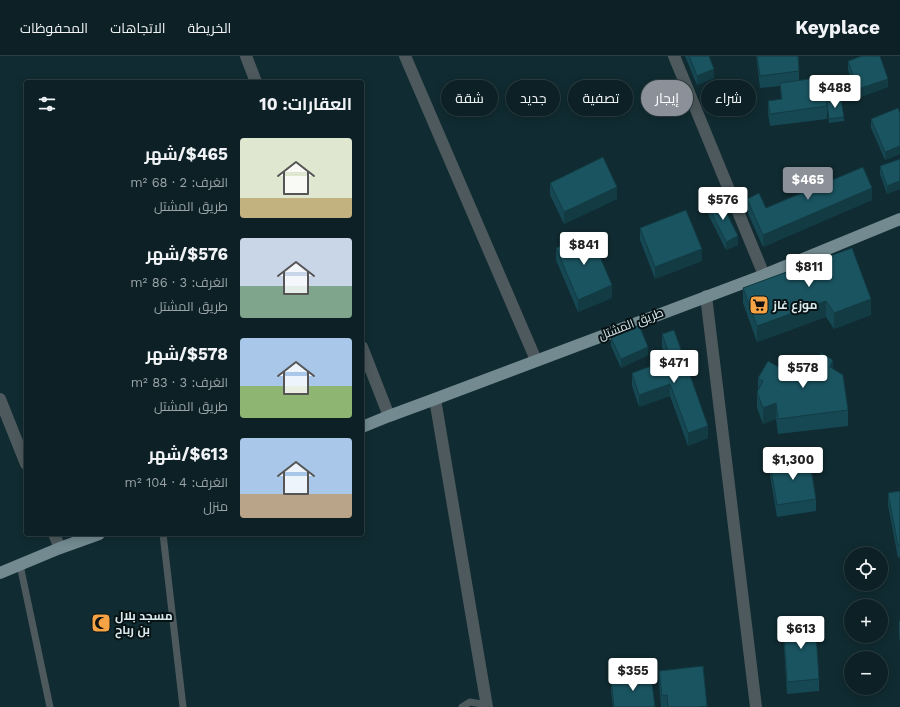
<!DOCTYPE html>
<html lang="ar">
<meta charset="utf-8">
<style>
:root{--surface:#0c2025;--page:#15282d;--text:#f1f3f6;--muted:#9aa3a7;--line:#2c3e42;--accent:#8c9099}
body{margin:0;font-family:"Work Sans",Cairo,sans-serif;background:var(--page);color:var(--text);direction:rtl;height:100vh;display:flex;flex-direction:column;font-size:15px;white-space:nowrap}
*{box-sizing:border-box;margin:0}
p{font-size:13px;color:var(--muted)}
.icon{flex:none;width:22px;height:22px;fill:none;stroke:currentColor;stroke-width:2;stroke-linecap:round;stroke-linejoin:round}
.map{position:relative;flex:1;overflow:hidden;direction:ltr}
.panel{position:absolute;left:24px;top:24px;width:340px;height:456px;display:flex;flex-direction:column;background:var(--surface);border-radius:4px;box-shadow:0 2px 10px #0003,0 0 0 1px var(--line);direction:rtl}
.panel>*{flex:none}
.hud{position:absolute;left:376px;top:24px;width:380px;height:36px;direction:rtl;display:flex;gap:8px}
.controls{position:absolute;left:844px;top:491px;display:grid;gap:8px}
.controls a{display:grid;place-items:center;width:44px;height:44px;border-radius:50%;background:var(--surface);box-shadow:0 2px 10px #0003,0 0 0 1px var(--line);font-size:20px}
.price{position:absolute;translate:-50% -34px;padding:0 9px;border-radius:4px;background:#fff;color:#222;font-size:13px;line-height:26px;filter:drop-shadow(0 1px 2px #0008)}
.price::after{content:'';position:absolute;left:50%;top:24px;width:12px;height:9px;margin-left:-6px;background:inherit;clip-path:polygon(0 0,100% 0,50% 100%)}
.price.current{background:var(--accent);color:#fff}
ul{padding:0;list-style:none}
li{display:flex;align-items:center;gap:12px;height:100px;padding:0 12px}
li span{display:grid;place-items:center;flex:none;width:112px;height:80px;border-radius:4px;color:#555}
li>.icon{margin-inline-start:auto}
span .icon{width:48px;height:48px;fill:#fffc;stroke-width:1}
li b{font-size:17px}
h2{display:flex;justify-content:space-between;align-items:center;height:48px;padding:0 12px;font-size:17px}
.tag{padding:0 14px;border-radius:18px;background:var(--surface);box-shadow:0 2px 10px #0003,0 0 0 1px var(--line);font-size:14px;line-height:36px}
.tag.current{background:var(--accent);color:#fff}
header{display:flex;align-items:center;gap:24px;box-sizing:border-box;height:56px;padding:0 20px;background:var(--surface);border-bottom:1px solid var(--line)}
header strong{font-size:19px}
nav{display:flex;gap:22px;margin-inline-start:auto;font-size:14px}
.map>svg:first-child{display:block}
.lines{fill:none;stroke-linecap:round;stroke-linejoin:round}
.service{stroke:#4d595c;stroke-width:7}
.minor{stroke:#4d595c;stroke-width:12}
.primary{stroke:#728a90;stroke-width:12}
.wall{fill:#164853}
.shaded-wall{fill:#123b43}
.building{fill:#1a5460;stroke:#123b43}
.labels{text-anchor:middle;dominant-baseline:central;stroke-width:4;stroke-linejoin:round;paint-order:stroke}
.poi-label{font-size:12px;font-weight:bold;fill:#d9e9ec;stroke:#071214;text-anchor:start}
.street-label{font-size:12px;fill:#d9e9ec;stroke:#071214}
</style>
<header>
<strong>Keyplace</strong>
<nav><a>الخريطة</a><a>الاتجاهات</a><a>المحفوظات</a></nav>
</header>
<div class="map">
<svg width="900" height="651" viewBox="0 0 900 651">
<rect width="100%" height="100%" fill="#102b31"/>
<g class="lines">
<path class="service" d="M163 478 183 651
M20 509 50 651
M462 651 470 646 487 649"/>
<path class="minor" d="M246 0 256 26
M405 0 536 304
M674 0 764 219
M706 240 756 651
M362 291 389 360
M0 343 26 408
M435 343 487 651
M54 478 60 492"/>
<path class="primary" d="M362 371 389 360 435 343 764 219 900 163
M0 517 60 492 99 478"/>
</g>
<path class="wall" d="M685 0H709L714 22 697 29Z
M756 0H798L799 15V24L844 61V65L829 67 827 53V63L770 70 768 57V45L781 43 780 30 760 32Z
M848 5 888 31 858 42 848 14Z
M900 57V98L885 104 871 72V63Z
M900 103V133L887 138 880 118V110Z
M550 127 617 143 564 168 550 139Z
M747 143 766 152 872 144 763 191 747 155Z
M708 150 738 189 726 194 708 158Z
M640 172 702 205 655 223 640 184Z
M556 192 612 242 578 256 556 204Z
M852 192 871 259 834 273 826 261 757 286 743 247V232Z
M662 278 708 382 688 390 670 340 639 351 632 330V317L667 305 662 291Z
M611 282 648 299 621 312 611 290Z
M782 313H833L848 354V370L778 378 776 363 763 368 757 352V336L758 334V322Z
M770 407 816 443V455L777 461 770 419Z
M900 435V501L898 502 888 449V437Z
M783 565 819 623V635L787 638 783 577Z
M899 565H900V588L899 578Z
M703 610 707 651H661L659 627V615Z
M611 623 655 651H613L611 636Z"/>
<path class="shaded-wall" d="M714 13V22L697 29V20Z
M888 23V31L858 42V33Z
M900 90V98L885 104V96Z
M900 125V133L887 138V130Z
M617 131V143L564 168V156Z
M872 132V144L763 191V179Z
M738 180V189L726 194V186Z
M702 193V205L655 223V211Z
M612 229V242L578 256V244Z
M871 243V259L834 273V257Z
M826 245V261L757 286V270Z
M648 291V299L621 312V303Z
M833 304V320L830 311Z
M670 328V340L639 351V339Z
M776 347V363L763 368V352Z
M708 370V382L688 390V377Z"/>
<path class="building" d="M689 0H709L714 13 697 20Z
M757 0H798L799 15 760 20Z
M862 0H880L888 23 858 33 848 5Z
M824 21 827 50 770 58 768 45 782 43 780 27Z
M841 44 844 61 829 63 827 45Z
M898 52 900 57V90L885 96 871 63Z
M603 101 617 131 564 156 550 127Z
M900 103V125L887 130 880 110Z
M863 111 872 132 763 179 747 143 759 137 766 152Z
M720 144 738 180 726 186 708 150Z
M686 154 702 193 655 211 640 172Z
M590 177 612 229 578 244 556 192Z
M852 192 871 243 834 257 826 245 757 270 743 232Z
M639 269 648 291 621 303 611 282Z
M674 274 708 370 688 377 670 328 639 339 632 317 671 303 662 278Z
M821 297 833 304 830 311 843 319 848 354 778 363 776 347 763 352 757 336 763 325 758 322 768 305 782 313 817 305Z
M809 401 816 443 777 449 770 407Z
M900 435V489L898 490 888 437Z
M815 563 819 623 787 626 783 565Z
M703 610 707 650 700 651H668L667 639 662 640 659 615Z
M651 618 655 651H614L611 623Z"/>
<defs>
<g id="supermarket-square" transform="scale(1)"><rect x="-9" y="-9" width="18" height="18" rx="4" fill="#f5a345" stroke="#071214"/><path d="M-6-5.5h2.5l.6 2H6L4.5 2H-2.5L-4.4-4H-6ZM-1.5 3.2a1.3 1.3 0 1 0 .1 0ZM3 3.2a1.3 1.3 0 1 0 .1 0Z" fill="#111"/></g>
<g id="mosque-square" transform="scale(1)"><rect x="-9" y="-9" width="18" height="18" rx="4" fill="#f5a345" stroke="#071214"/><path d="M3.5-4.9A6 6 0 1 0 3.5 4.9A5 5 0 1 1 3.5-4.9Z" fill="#111"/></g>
</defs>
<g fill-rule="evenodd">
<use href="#supermarket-square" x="759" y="249"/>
<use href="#mosque-square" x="101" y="567"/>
</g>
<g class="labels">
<g class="poi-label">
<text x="773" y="249">موزع غاز</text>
<text x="115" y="560">مسجد بلال<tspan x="115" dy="14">بن رباح</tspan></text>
</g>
<g class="street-label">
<text transform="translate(631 268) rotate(-21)">طريق المشتل</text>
</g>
</g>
</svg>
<div class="controls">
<a><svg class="icon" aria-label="locate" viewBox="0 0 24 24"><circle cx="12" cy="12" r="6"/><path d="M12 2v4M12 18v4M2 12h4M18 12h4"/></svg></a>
<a>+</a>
<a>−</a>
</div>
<b class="price" style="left:835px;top:53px">$488</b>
<b class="price current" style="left:808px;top:145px">$465</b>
<b class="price" style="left:723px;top:165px">$576</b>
<b class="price" style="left:584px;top:210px">$841</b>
<b class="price" style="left:809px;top:232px">$811</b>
<b class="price" style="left:674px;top:328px">$471</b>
<b class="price" style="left:803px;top:333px">$578</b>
<b class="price" style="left:793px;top:425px">$1,300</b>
<b class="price" style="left:801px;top:594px">$613</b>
<b class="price" style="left:633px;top:636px">$355</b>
<div class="hud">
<a class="tag">شراء</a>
<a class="tag current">إيجار</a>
<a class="tag">تصفية</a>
<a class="tag">جديد</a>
<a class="tag">شقة</a>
</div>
<section class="panel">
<h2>العقارات: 10<svg class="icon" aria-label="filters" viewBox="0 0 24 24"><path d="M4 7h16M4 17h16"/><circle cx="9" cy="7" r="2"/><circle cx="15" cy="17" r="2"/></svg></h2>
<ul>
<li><span style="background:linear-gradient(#dfe7d0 75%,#c2b280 0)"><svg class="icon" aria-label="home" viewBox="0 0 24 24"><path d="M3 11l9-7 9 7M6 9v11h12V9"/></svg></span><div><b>$465/شهر</b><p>الغرف: 2 · 68 m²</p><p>طريق المشتل</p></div></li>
<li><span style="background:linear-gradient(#c9d6e8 60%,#7fa58c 0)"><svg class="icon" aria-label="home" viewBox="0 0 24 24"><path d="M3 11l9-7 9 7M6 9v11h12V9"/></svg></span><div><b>$576/شهر</b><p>الغرف: 3 · 86 m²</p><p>طريق المشتل</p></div></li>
<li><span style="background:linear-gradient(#a9c7e8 60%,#8fb573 0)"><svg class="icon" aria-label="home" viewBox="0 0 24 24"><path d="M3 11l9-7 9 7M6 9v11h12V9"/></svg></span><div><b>$578/شهر</b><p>الغرف: 3 · 83 m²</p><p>طريق المشتل</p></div></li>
<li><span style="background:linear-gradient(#a9c7e8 70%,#b9a48a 0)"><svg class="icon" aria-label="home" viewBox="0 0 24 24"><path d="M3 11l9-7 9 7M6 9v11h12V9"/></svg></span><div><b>$613/شهر</b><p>الغرف: 4 · 104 m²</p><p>منزل</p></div></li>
</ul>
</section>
</div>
